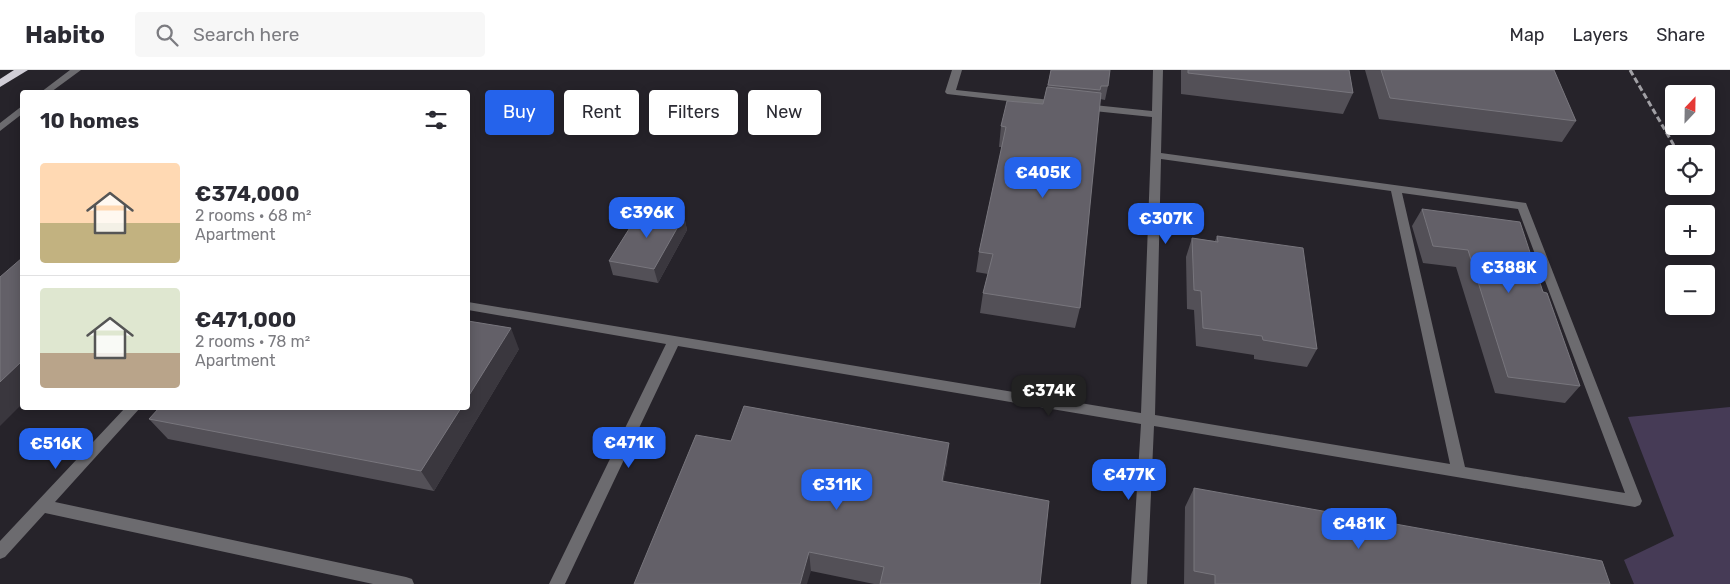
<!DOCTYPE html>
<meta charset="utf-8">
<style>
:root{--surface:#fff;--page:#f7f7f7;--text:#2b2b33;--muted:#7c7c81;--line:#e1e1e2;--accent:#2563eb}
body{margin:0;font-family:Rubik,sans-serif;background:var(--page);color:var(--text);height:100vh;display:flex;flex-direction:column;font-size:19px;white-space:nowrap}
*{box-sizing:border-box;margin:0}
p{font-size:16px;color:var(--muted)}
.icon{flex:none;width:28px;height:28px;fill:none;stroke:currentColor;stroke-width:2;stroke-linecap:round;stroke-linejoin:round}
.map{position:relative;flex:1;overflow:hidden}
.panel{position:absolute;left:20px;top:20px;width:450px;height:320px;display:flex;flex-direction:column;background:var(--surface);border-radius:5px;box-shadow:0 2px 12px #0003}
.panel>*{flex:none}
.banner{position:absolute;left:485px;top:20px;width:475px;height:45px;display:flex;gap:10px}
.needle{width:32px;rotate:22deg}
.tools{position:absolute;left:1665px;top:15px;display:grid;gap:10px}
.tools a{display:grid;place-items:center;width:50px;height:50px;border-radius:5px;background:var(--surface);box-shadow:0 2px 12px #0003;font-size:25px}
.price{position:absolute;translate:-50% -42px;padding:0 11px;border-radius:10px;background:var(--accent);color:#fff;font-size:16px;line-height:32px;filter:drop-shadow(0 1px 2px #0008)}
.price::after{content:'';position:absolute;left:50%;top:30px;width:15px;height:11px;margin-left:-8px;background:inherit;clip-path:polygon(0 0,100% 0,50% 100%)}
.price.current{background:#222;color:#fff}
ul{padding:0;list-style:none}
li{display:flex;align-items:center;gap:15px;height:125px;padding:0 20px}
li+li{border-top:1px solid var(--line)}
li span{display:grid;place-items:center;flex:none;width:140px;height:100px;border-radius:5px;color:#555}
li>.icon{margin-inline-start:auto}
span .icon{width:60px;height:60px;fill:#fffc;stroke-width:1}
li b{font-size:21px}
h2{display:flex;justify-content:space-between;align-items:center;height:60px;padding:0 20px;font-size:21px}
.pill{padding:0 18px;border-radius:5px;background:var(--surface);box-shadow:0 2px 12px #0003;font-size:18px;line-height:45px}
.pill.current{background:var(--accent);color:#fff}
header{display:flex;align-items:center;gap:30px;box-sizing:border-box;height:70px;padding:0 25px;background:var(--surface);border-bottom:1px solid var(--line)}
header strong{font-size:24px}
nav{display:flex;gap:28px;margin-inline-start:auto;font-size:18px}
.search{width:350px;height:45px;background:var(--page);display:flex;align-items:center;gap:12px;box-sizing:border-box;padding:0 18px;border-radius:5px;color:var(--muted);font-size:19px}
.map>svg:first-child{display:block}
.green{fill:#463b56}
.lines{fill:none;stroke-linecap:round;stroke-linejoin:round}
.minor{fill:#6c6b6f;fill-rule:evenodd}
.highway{fill:#d1ced7;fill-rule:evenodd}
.rail{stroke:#a1a0a5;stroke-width:3;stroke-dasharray:6 3;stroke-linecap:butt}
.wall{fill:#535057}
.shaded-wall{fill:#3a373e}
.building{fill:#636068;stroke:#78767d}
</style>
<header>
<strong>Habito</strong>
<div class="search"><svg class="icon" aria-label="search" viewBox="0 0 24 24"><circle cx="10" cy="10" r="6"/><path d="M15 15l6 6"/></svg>Search here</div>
<nav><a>Map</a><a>Layers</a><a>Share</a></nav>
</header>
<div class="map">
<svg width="1730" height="514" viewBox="0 0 1730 514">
<rect width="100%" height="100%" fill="#26232a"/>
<path class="green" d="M1730 337V514H1634L1624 490 1674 466 1628 347Z"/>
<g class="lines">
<path class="minor" d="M70 0H81L51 22H41Z
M952 0H962L956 20 1060 31 1065 34 1060 37 947 24 945 22Z
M1153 0H1163L1161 83 1526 133 1642 431 1640 435 1635 437 1154 356 1147 514H1131L1141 354 678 276 565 514H549L666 274 468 240V232L1141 343 1152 47 1084 40 1079 37 1084 34 1152 41ZM1161 89 1391 121 1450 394 1155 345ZM1402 123 1518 139 1625 423 1465 397Z
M22 36V44L0 61V53Z
M125 338H140L55 432 406 507 412 509 414 514H373L45 443 5 487 0 489V471Z"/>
<path class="highway" d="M14 0H28L0 17V9Z"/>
<path class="rail" d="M1630 0 1679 84
M1697 116 1700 120"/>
</g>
<path class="wall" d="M1051 0 1108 16 1105 30 1100 29 1080 238 1075 258 980 243 983 223 988 204 976 202 979 182 1002 77H999L1001 56 1043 34Z
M1181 0H1349L1353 23 1343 44 1181 24Z
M1365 0H1554L1576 51 1562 72 1379 49Z
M1422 139 1543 222 1580 316 1565 333 1495 323 1456 197 1423 193 1412 156Z
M684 146 687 160 658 213 613 205 609 191Z
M1217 166 1317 279 1307 297 1254 289V285L1196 276 1194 240 1187 239 1186 187 1192 168 1215 171Z
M519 279 434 421 168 369 149 349Z
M731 371 947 393 943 411 1040 514H874L811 501Z
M1194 418 1610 514H1184L1185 437Z"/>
<path class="shaded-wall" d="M684 146 687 160 658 213 654 199Z
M511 258 519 279 434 421 421 401 461 338H468V327Z
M22 291V334L0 356V312Z
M949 373 947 393 940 431 942 411Z
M809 482 811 501 807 514H800Z"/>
<path class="building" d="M1051 0H1110L1108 16H1101L1100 20 1048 15Z
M1188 0H1349L1353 23 1188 3Z
M1381 0H1554L1576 51 1390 28Z
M1047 17 1101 23 1080 238 983 223 993 184 979 182 1006 57 1001 56 1007 31 1043 34Z
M1422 139 1520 152 1543 222 1547 223 1580 316 1508 307 1468 180 1433 176Z
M641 140 684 146 654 199 609 191Z
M1217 166 1303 178 1317 279 1263 270 1262 266 1203 258 1201 221 1194 220 1192 168 1218 172Z
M22 188V291L0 312V207Z
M468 251 511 258 468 327Z
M744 336 949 373 942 411 1049 431 1040 514H880L884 497 809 482 800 514H634L696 365 731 371Z
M159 338H461L421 401 149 349Z
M1194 418 1602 491 1610 514H1215V505L1194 501Z"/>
</svg>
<div class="tools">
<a><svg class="needle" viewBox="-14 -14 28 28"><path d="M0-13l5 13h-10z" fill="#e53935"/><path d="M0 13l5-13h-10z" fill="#7c7c81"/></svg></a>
<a><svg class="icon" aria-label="locate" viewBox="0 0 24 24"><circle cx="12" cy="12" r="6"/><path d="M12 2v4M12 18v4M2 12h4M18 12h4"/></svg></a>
<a>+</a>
<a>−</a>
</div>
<b class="price" style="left:1043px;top:129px">€405K</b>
<b class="price" style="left:647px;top:169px">€396K</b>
<b class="price" style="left:1166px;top:175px">€307K</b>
<b class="price" style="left:1509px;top:224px">€388K</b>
<b class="price current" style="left:1049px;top:347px">€374K</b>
<b class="price" style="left:629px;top:399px">€471K</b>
<b class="price" style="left:56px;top:400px">€516K</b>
<b class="price" style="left:1129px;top:431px">€477K</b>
<b class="price" style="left:837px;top:441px">€311K</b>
<b class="price" style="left:1359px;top:480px">€481K</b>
<div class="banner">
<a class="pill current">Buy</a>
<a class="pill">Rent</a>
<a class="pill">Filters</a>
<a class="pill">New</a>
</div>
<section class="panel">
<h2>10 homes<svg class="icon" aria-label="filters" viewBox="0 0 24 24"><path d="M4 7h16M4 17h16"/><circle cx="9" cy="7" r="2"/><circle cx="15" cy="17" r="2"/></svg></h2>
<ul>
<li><span style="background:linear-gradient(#ffd9b3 60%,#c2b280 0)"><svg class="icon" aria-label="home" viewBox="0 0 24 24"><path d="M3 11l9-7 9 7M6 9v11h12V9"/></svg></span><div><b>€374,000</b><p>2 rooms · 68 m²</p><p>Apartment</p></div></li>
<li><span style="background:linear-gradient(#dfe7d0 65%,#b9a48a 0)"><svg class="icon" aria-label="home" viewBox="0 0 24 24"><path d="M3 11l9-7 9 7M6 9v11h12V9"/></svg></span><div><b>€471,000</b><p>2 rooms · 78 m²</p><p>Apartment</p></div></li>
</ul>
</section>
</div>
